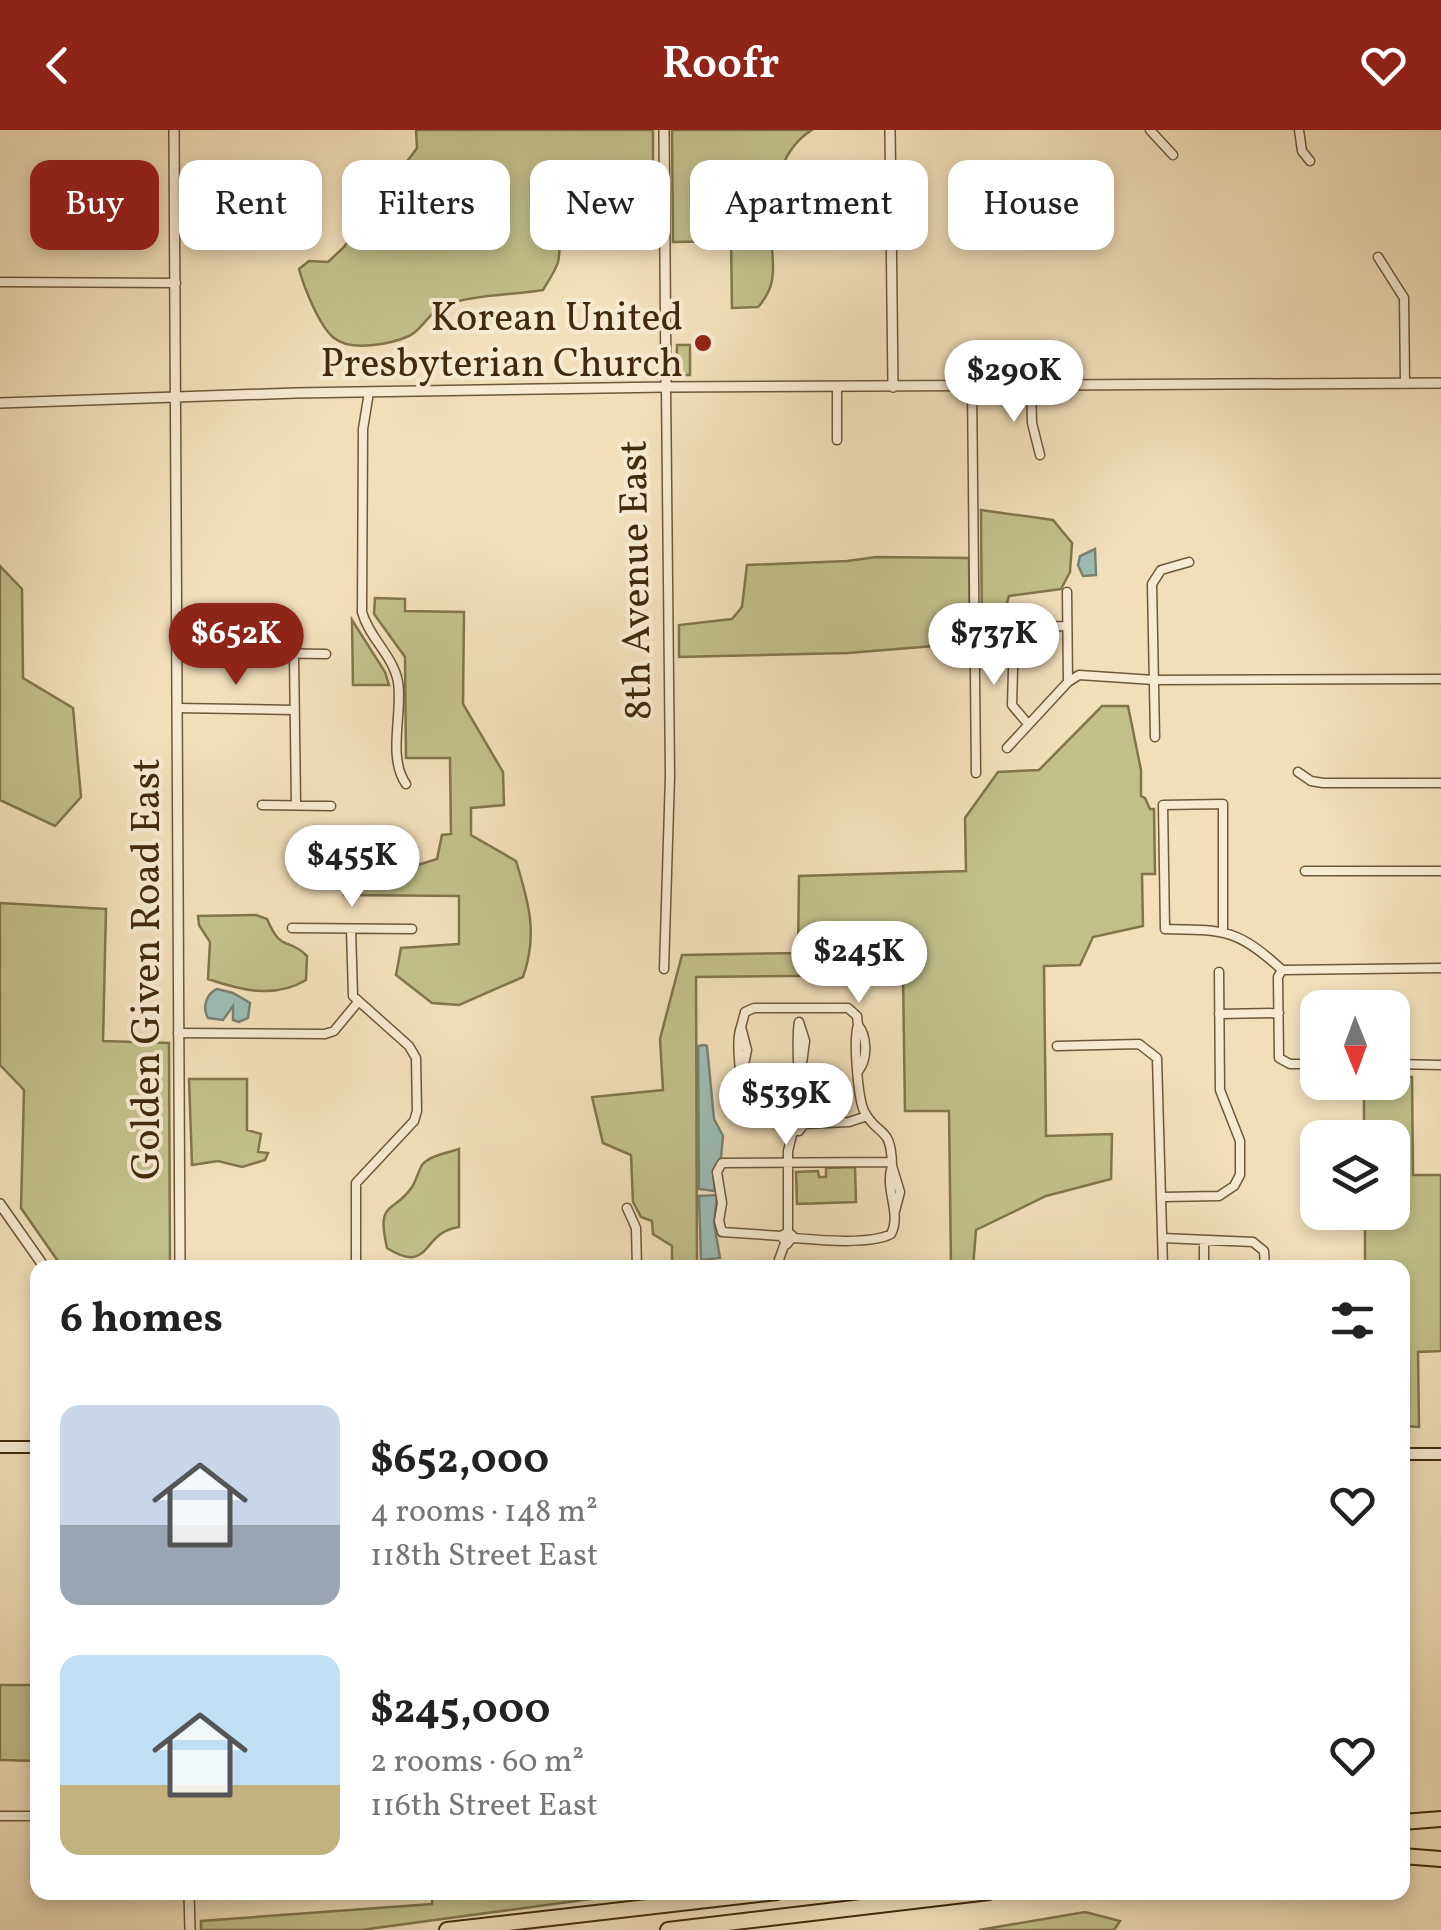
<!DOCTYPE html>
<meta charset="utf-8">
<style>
:root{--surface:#fff;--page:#f2f2f2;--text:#222;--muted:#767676;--accent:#8f2418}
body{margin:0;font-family:Vollkorn,serif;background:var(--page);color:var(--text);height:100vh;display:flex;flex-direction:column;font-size:38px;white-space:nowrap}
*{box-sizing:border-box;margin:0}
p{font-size:32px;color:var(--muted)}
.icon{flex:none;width:55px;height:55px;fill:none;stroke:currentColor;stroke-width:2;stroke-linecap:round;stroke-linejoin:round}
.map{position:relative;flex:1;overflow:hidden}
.drawer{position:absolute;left:30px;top:1130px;width:1380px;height:640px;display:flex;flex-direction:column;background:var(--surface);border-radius:20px;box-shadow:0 5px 15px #0003}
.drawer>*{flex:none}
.guide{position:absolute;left:30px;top:30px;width:1382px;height:90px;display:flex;gap:20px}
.needle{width:65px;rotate:179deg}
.fabs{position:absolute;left:1300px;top:860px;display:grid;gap:20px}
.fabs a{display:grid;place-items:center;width:110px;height:110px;border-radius:20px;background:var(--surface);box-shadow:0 5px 15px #0003;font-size:50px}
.price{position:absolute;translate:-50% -85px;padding:0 22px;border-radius:35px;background:#fff;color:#222;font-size:32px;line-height:65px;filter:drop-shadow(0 2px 5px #0008)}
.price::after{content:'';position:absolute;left:50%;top:60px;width:30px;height:22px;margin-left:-15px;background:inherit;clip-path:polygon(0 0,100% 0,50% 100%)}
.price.selected{background:var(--accent);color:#fff}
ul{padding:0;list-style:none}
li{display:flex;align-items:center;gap:30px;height:250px;padding:0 30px}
li span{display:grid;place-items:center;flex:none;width:280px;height:200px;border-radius:20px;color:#555}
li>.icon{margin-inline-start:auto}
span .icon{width:120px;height:120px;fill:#fffc;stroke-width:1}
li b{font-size:42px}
h2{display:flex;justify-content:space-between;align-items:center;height:120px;padding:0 30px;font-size:42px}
.pill{padding:0 35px;border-radius:20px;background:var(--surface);box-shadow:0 5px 15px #0003;font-size:35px;line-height:90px}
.pill.selected{background:var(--accent);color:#fff}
header{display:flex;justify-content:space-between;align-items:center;height:130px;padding:0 30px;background:var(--accent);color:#fff;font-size:45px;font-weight:600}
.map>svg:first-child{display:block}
.green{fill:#c1c08b;stroke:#82754c;stroke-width:2.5}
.water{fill:#9cbcb5;stroke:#788271;stroke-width:2.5}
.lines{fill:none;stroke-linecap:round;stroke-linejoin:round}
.minor-casing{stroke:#6f5738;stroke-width:11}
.tertiary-casing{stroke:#6f5738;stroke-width:12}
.secondary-casing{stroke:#432a0c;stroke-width:14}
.motorway-casing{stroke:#432a0c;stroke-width:18}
.minor{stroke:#f7ead2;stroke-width:8}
.tertiary{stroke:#f7ead2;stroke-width:9}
.secondary{stroke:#f7ead2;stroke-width:10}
.motorway{stroke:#f2dfba;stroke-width:14}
.poi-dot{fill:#8f2418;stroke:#f7ead2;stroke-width:4}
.labels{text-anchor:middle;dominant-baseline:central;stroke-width:8;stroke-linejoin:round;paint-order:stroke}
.poi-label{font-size:40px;fill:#432a0c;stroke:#f7ead2;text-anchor:end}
.street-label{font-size:40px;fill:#432a0c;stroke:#f7ead2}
</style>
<header><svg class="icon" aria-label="back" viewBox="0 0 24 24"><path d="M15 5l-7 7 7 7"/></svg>Roofr<svg class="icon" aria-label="heart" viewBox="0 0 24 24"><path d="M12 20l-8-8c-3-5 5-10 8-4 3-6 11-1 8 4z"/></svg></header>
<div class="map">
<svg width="1441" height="1800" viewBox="0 0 1441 1800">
<rect width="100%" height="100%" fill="#f2dfba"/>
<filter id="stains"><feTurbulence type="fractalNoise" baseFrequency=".002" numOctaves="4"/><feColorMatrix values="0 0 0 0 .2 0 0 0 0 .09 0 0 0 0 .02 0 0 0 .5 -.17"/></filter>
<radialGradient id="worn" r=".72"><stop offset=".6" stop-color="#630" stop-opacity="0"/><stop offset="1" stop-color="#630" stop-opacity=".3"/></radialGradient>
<path class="green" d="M416 0H653V58L624 56C616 42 611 36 595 36 547 34 565 102 558 132 555 142 548 151 543 160 513 165 480 164 451 173 428 180 424 199 409 206 391 214 351 222 334 208 319 196 304 157 299 139L309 131 328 132 344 117 417 18Z
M672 0H812C781 19 772 60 771 96 770 127 782 151 758 177L732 178 731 111 673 112Z
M677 215H690V245H676Z
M981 380 1053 390 1072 413 1070 442 1061 459 1009 466 999 502 982 507Z
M876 427 969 428 970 513 848 523 679 527V495L732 489 742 477 747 435 847 431Z
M0 436 22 459 23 548 73 578 81 667 55 696 0 670Z
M375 468 405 469V481L464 482 463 574 503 642 504 675 471 678V705L516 731C529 773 538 805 523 847L459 875 432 873 396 845 401 818 459 814V766L344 765 346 718 361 721 386 745 437 729 442 705 451 704 450 628H406L405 527 374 484Z
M352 490 385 542 389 555H353Z
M1102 576H1128L1141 640V666L1145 668 1150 679H1154L1155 744H1142L1143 796 1093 807 1080 835 1044 836 1046 1006 1112 1004 1111 1049 1046 1066 976 1100 973 1137H951L949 981H905L903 845 696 847 697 1137H672V1116L653 1104 652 1091 641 1087 633 1072 631 1025 603 1013 592 967 663 960 660 909 682 825 798 823 799 746 966 741 965 688 998 642 1039 640Z
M0 773 106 779 103 911 169 913 170 1137H62L21 1078 24 960 0 935Z
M256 785 267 789C282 824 287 806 307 826L306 850C275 869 240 860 208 849L210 812 199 795 198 786Z
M1393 947H1412L1413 1045H1441V1221L1418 1222 1419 1297 1403 1296 1402 1138 1365 1137V1083L1392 1082V1008L1364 1007V953L1392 952Z
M189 949H247V1000L261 1004 258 1022 268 1023 265 1030 242 1037 218 1031 192 1035Z
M459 1019V1097C421 1102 431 1146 387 1118 376 1069 393 1085 412 1057 416 1051 418 1042 422 1035 430 1025 448 1023 459 1019Z
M855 1037 856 1072 797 1074 796 1042 818 1041 819 1047H826V1038Z
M0 1555H37V1631L0 1630Z
M433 1763H635L361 1800H201V1791L432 1774Z
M1085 1782 1120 1791 1114 1800H979Z"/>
<path class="water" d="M1095 419 1096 445 1083 446 1078 435 1080 426Z
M362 708H394V728H386Z
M217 859 233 863 250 873 248 888 239 892 233 890V876L223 890 208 888C202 878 206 864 217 859Z
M704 915 707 916 714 989 723 1006 721 1027 713 1041 715 1061 699 1059 698 916Z
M717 1065 714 1093 720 1128 701 1130 699 1066Z"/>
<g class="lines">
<g class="minor-casing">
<path id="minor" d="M1150 0 1173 25
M1299 0 1302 21 1310 31
M1378 127 1404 168 1405 253
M0 152 176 153
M972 256 976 643
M1031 256 1032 293 1040 325
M837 257V310
M369 262 363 299 362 482C369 508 393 525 398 552 403 583 387 627 406 654
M1067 462 1068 552
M261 523 326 524
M294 525 296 675
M177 578 294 580
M1028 594 1012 575 1014 505 1021 497 1067 496
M1155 607 1152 454 1161 440 1189 432
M1007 618 1068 552 1079 545 1154 550 1441 549
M1298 642 1311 651 1323 653H1441
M262 675 331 676
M1305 741H1441
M292 798 412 799
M351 799 353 866 409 916 416 928 417 981 414 991 356 1053V1138
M1223 800V674L1163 675 1165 799C1223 800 1237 798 1282 840
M664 839 670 646 666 257
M1282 840 1441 838
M1282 840 1278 847 1279 928 1290 934H1318
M1219 884 1279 883
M741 897 745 882 754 878H848L857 886 858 895
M178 903 325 904 334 901 358 872
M1057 916 1139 914 1157 928 1163 1138
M1392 934 1441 935
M743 940 747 920 741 897C734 913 743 961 746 982L754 989 788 994
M859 940C868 928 867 906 858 895 853 909 858 968 864 981 878 1008 891 994 892 1035
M799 987 789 991 793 1001H799L804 994C799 986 796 906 799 892L805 911 801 941
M804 994 849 992 867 986
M1163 1067 1219 1066 1234 1056 1240 1045V1011L1220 960 1219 842
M627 1078 636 1098 637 1138
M788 1102 793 1106 787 1114 781 1106 788 1102V1021L793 1001
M781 1106 722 1102 719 1091 722 1073 717 1042 722 1033 892 1032
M793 1108C818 1110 870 1115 891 1104 902 1083 884 1060 892 1036L900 1062 895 1081
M1163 1108 1253 1112 1264 1121 1265 1138
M776 1138 785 1113
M1204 1138V1111
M0 1686H38"/>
</g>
<g class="tertiary-casing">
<path id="tertiary" d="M174 0 180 1138
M664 0 666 257
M890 0 893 257
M0 273 296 263 666 257 1441 253
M0 1074 45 1138
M189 1762 190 1800"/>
</g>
<g class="secondary-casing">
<path id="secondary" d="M0 1317H38
M1402 1324H1441"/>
</g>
<g class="motorway-casing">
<path id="motorway" d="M1402 1692 1441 1689
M1402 1726 1441 1729
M447 1800 777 1762
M668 1800 989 1762"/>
</g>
<use href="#minor" class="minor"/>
<use href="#tertiary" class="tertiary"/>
<use href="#secondary" class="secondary"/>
<use href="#motorway" class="motorway"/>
</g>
<circle class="poi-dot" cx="703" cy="213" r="10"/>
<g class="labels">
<g class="poi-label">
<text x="683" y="190">Korean United<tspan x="683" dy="46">Presbyterian Church</tspan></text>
</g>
<g class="street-label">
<text transform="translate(638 450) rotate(-91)">8th Avenue East</text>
<text transform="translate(149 839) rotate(-90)">Golden Given Road East</text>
</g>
</g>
<rect width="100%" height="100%" filter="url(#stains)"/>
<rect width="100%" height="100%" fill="url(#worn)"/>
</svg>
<div class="fabs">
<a><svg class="needle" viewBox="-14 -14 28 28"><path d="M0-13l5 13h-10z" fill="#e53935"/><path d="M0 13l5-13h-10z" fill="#767676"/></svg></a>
<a><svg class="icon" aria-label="layers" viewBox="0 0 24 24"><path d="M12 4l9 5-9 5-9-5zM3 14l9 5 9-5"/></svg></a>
</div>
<b class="price" style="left:1014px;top:295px">$290K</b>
<b class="price selected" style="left:236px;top:558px">$652K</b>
<b class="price" style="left:994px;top:558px">$737K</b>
<b class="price" style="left:352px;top:780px">$455K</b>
<b class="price" style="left:859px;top:876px">$245K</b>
<b class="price" style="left:786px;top:1018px">$539K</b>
<div class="guide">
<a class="pill selected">Buy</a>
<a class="pill">Rent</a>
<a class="pill">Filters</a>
<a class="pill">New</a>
<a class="pill">Apartment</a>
<a class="pill">House</a>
</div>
<section class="drawer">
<h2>6 homes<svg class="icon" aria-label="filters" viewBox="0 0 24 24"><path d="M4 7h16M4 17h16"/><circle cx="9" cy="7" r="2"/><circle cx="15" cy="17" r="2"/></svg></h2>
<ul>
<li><span style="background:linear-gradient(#c9d6e8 60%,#9aa5b1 0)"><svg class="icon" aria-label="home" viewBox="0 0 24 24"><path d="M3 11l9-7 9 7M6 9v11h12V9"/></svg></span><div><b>$652,000</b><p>4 rooms · 148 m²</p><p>118th Street East</p></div><svg class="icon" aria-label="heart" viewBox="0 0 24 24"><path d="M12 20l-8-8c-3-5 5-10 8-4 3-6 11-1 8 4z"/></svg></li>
<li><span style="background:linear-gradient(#bfe0f5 65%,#c2b280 0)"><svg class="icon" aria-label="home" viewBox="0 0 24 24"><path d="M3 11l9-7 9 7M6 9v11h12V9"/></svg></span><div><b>$245,000</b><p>2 rooms · 60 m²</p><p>116th Street East</p></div><svg class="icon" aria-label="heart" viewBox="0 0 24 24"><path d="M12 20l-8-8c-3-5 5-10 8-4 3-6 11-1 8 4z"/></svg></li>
</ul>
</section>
</div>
